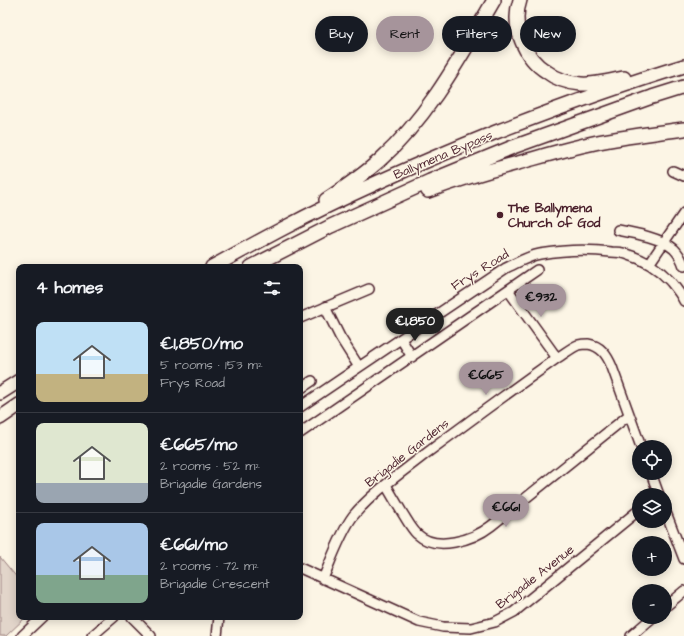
<!DOCTYPE html>
<meta charset="utf-8">
<style>
:root{--surface:#171b24;--page:#242831;--text:#f1f3f6;--muted:#9ea1a6;--line:#363941;--accent:#a6949b}
body{margin:0;font-family:"Architects Daughter",sans-serif;background:var(--page);color:var(--text);height:100vh;display:flex;flex-direction:column;font-size:15px;white-space:nowrap}
*{box-sizing:border-box;margin:0}
p{font-size:13px;color:var(--muted)}
.icon{flex:none;width:22px;height:22px;fill:none;stroke:currentColor;stroke-width:2;stroke-linecap:round;stroke-linejoin:round}
.map{position:relative;flex:1;overflow:hidden}
.details{position:absolute;left:16px;top:264px;width:287px;height:356px;display:flex;flex-direction:column;background:var(--surface);border-radius:8px;box-shadow:0 2px 10px #0003}
.details>*{flex:none}
.banner{position:absolute;left:315px;top:16px;width:309px;height:36px;display:flex;gap:8px}
.buttons{position:absolute;left:632px;top:440px;display:grid;gap:8px}
.buttons a{display:grid;place-items:center;width:40px;height:40px;border-radius:50%;background:var(--surface);box-shadow:0 2px 10px #0003;font-size:20px}
.price{position:absolute;translate:-50% -34px;padding:0 9px;border-radius:14px;background:var(--accent);color:#111;font-size:13px;line-height:26px;filter:drop-shadow(0 1px 2px #0008)}
.price::after{content:'';position:absolute;left:50%;top:24px;width:12px;height:9px;margin-left:-6px;background:inherit;clip-path:polygon(0 0,100% 0,50% 100%)}
.price.on{background:#222;color:#fff}
ul{padding:0;list-style:none}
li{display:flex;align-items:center;gap:12px;height:100px;padding:0 20px}
li+li{border-top:1px solid var(--line)}
li span{display:grid;place-items:center;flex:none;width:112px;height:80px;border-radius:8px;color:#555}
li>.icon{margin-inline-start:auto}
span .icon{width:48px;height:48px;fill:#fffc;stroke-width:1}
li b{font-size:17px}
h2{display:flex;justify-content:space-between;align-items:center;height:48px;padding:0 20px;font-size:17px}
.chip{padding:0 14px;border-radius:18px;background:var(--surface);box-shadow:0 2px 10px #0003;font-size:14px;line-height:36px}
.chip.on{background:var(--accent);color:#111}
.map>svg:first-child{display:block}
.grass{fill:#e2d5ca;stroke:#967a7a}
.lines{fill:none;stroke-linecap:round;stroke-linejoin:round}
.minor-casing{stroke:#4a1f2b;stroke-width:12}
.highway-casing{stroke:#4a1f2b;stroke-width:16}
.minor{stroke:#fcf5e5;stroke-width:9}
.highway{stroke:#fcf5e5;stroke-width:13}
.poi-dot{fill:#4a1f2b;stroke:#fcf5e5;stroke-width:1.5}
.labels{text-anchor:middle;dominant-baseline:central;stroke-width:3;stroke-linejoin:round;paint-order:stroke}
.street-label{font-size:13px;fill:#4a1f2b;stroke:#fcf5e5}
.poi-label{font-size:13px;font-weight:bold;fill:#4a1f2b;stroke:#fcf5e5;text-anchor:start}
</style>
<div class="map">
<svg width="684" height="636" viewBox="0 0 684 636">
<rect width="100%" height="100%" fill="#fcf5e5"/>
<filter id="ink" filterUnits="userSpaceOnUse"><feTurbulence type="fractalNoise" baseFrequency=".025" numOctaves="2"/><feDisplacementMap in="SourceGraphic" scale="8" xChannelSelector="R" yChannelSelector="G"/><feConvolveMatrix kernelMatrix="1 2 1 2 8 2 1 2 1" color-interpolation-filters="sRGB"/></filter>
<g filter="url(#ink)">
<path class="grass" d="M0 557 19 580V617H26L6 636H0Z"/>
<g class="lines">
<g class="minor-casing">
<path id="minor" d="M673 171 684 176
M618 230C634 233 662 238 674 249 679 254 682 260 684 266
M649 264 684 213
M508 290 557 358
M325 307 340 337 359 367
M300 318 369 289
M401 339 412 357
M300 389 312 381
M300 407 359 367 506 268C517 263 528 256 540 254 563 250 588 249 611 252 616 252 621 252 626 254 643 259 658 268 670 281 675 287 681 294 684 301
M300 433 537 270
M651 473 659 495
M386 485C391 494 397 504 403 514 407 520 411 528 417 534 436 552 473 540 491 526L629 415
M665 510 684 559
M300 568 419 622 443 627 471 628 495 622 514 612 639 510
M323 579C331 560 341 532 353 516 373 492 400 474 424 455 468 422 512 390 557 358 564 354 571 348 578 345 582 344 585 344 588 344 601 346 607 355 612 367L641 447
M665 607 684 591
M132 617 151 636
M22 636 42 617
M92 636 114 617
M217 636 219 617
M631 636 653 617"/>
</g>
<g class="highway-casing">
<path id="highway" d="M520 0C511 26 524 58 547 72 556 79 570 83 581 84 594 85 611 81 624 78
M428 191C457 180 487 171 518 163 550 154 582 144 615 139 638 135 661 132 684 129
M326 200C344 188 363 175 380 160 429 116 461 56 494 0
M212 267C236 254 259 241 284 228 352 192 424 161 496 132 558 108 620 85 684 66
M251 267 331 226 430 181 513 147 652 97 684 87
M0 393 19 381
M0 418 19 405"/>
</g>
<use href="#minor" class="minor"/>
<use href="#highway" class="highway"/>
</g>
</g>
<circle class="poi-dot" cx="500" cy="215" r="4"/>
<g class="labels">
<g class="street-label">
<text transform="translate(443 155) rotate(-23)">Ballymena Bypass</text>
<text transform="translate(480 270) rotate(-32)">Frys Road</text>
<text transform="translate(407 453) rotate(-38)">Brigadie Gardens</text>
<text transform="translate(535 577) rotate(-38)">Brigadie Avenue</text>
</g>
<g class="poi-label">
<text x="508" y="208">The Ballymena<tspan x="508" dy="15">Church of God</tspan></text>
</g>
</g>
</svg>
<div class="buttons">
<a><svg class="icon" aria-label="locate" viewBox="0 0 24 24"><circle cx="12" cy="12" r="6"/><path d="M12 2v4M12 18v4M2 12h4M18 12h4"/></svg></a>
<a><svg class="icon" aria-label="layers" viewBox="0 0 24 24"><path d="M12 4l9 5-9 5-9-5zM3 14l9 5 9-5"/></svg></a>
<a>+</a>
<a>−</a>
</div>
<b class="price" style="left:541px;top:318px">€932</b>
<b class="price on" style="left:415px;top:342px">€1,850</b>
<b class="price" style="left:486px;top:396px">€665</b>
<b class="price" style="left:506px;top:528px">€661</b>
<div class="banner">
<a class="chip">Buy</a>
<a class="chip on">Rent</a>
<a class="chip">Filters</a>
<a class="chip">New</a>
</div>
<section class="details">
<h2>4 homes<svg class="icon" aria-label="filters" viewBox="0 0 24 24"><path d="M4 7h16M4 17h16"/><circle cx="9" cy="7" r="2"/><circle cx="15" cy="17" r="2"/></svg></h2>
<ul>
<li><span style="background:linear-gradient(#bfe0f5 65%,#c2b280 0)"><svg class="icon" aria-label="home" viewBox="0 0 24 24"><path d="M3 11l9-7 9 7M6 9v11h12V9"/></svg></span><div><b>€1,850/mo</b><p>5 rooms · 153 m²</p><p>Frys Road</p></div></li>
<li><span style="background:linear-gradient(#dfe7d0 75%,#9aa5b1 0)"><svg class="icon" aria-label="home" viewBox="0 0 24 24"><path d="M3 11l9-7 9 7M6 9v11h12V9"/></svg></span><div><b>€665/mo</b><p>2 rooms · 52 m²</p><p>Brigadie Gardens</p></div></li>
<li><span style="background:linear-gradient(#a9c7e8 65%,#7fa58c 0)"><svg class="icon" aria-label="home" viewBox="0 0 24 24"><path d="M3 11l9-7 9 7M6 9v11h12V9"/></svg></span><div><b>€661/mo</b><p>2 rooms · 72 m²</p><p>Brigadie Crescent</p></div></li>
</ul>
</section>
</div>
